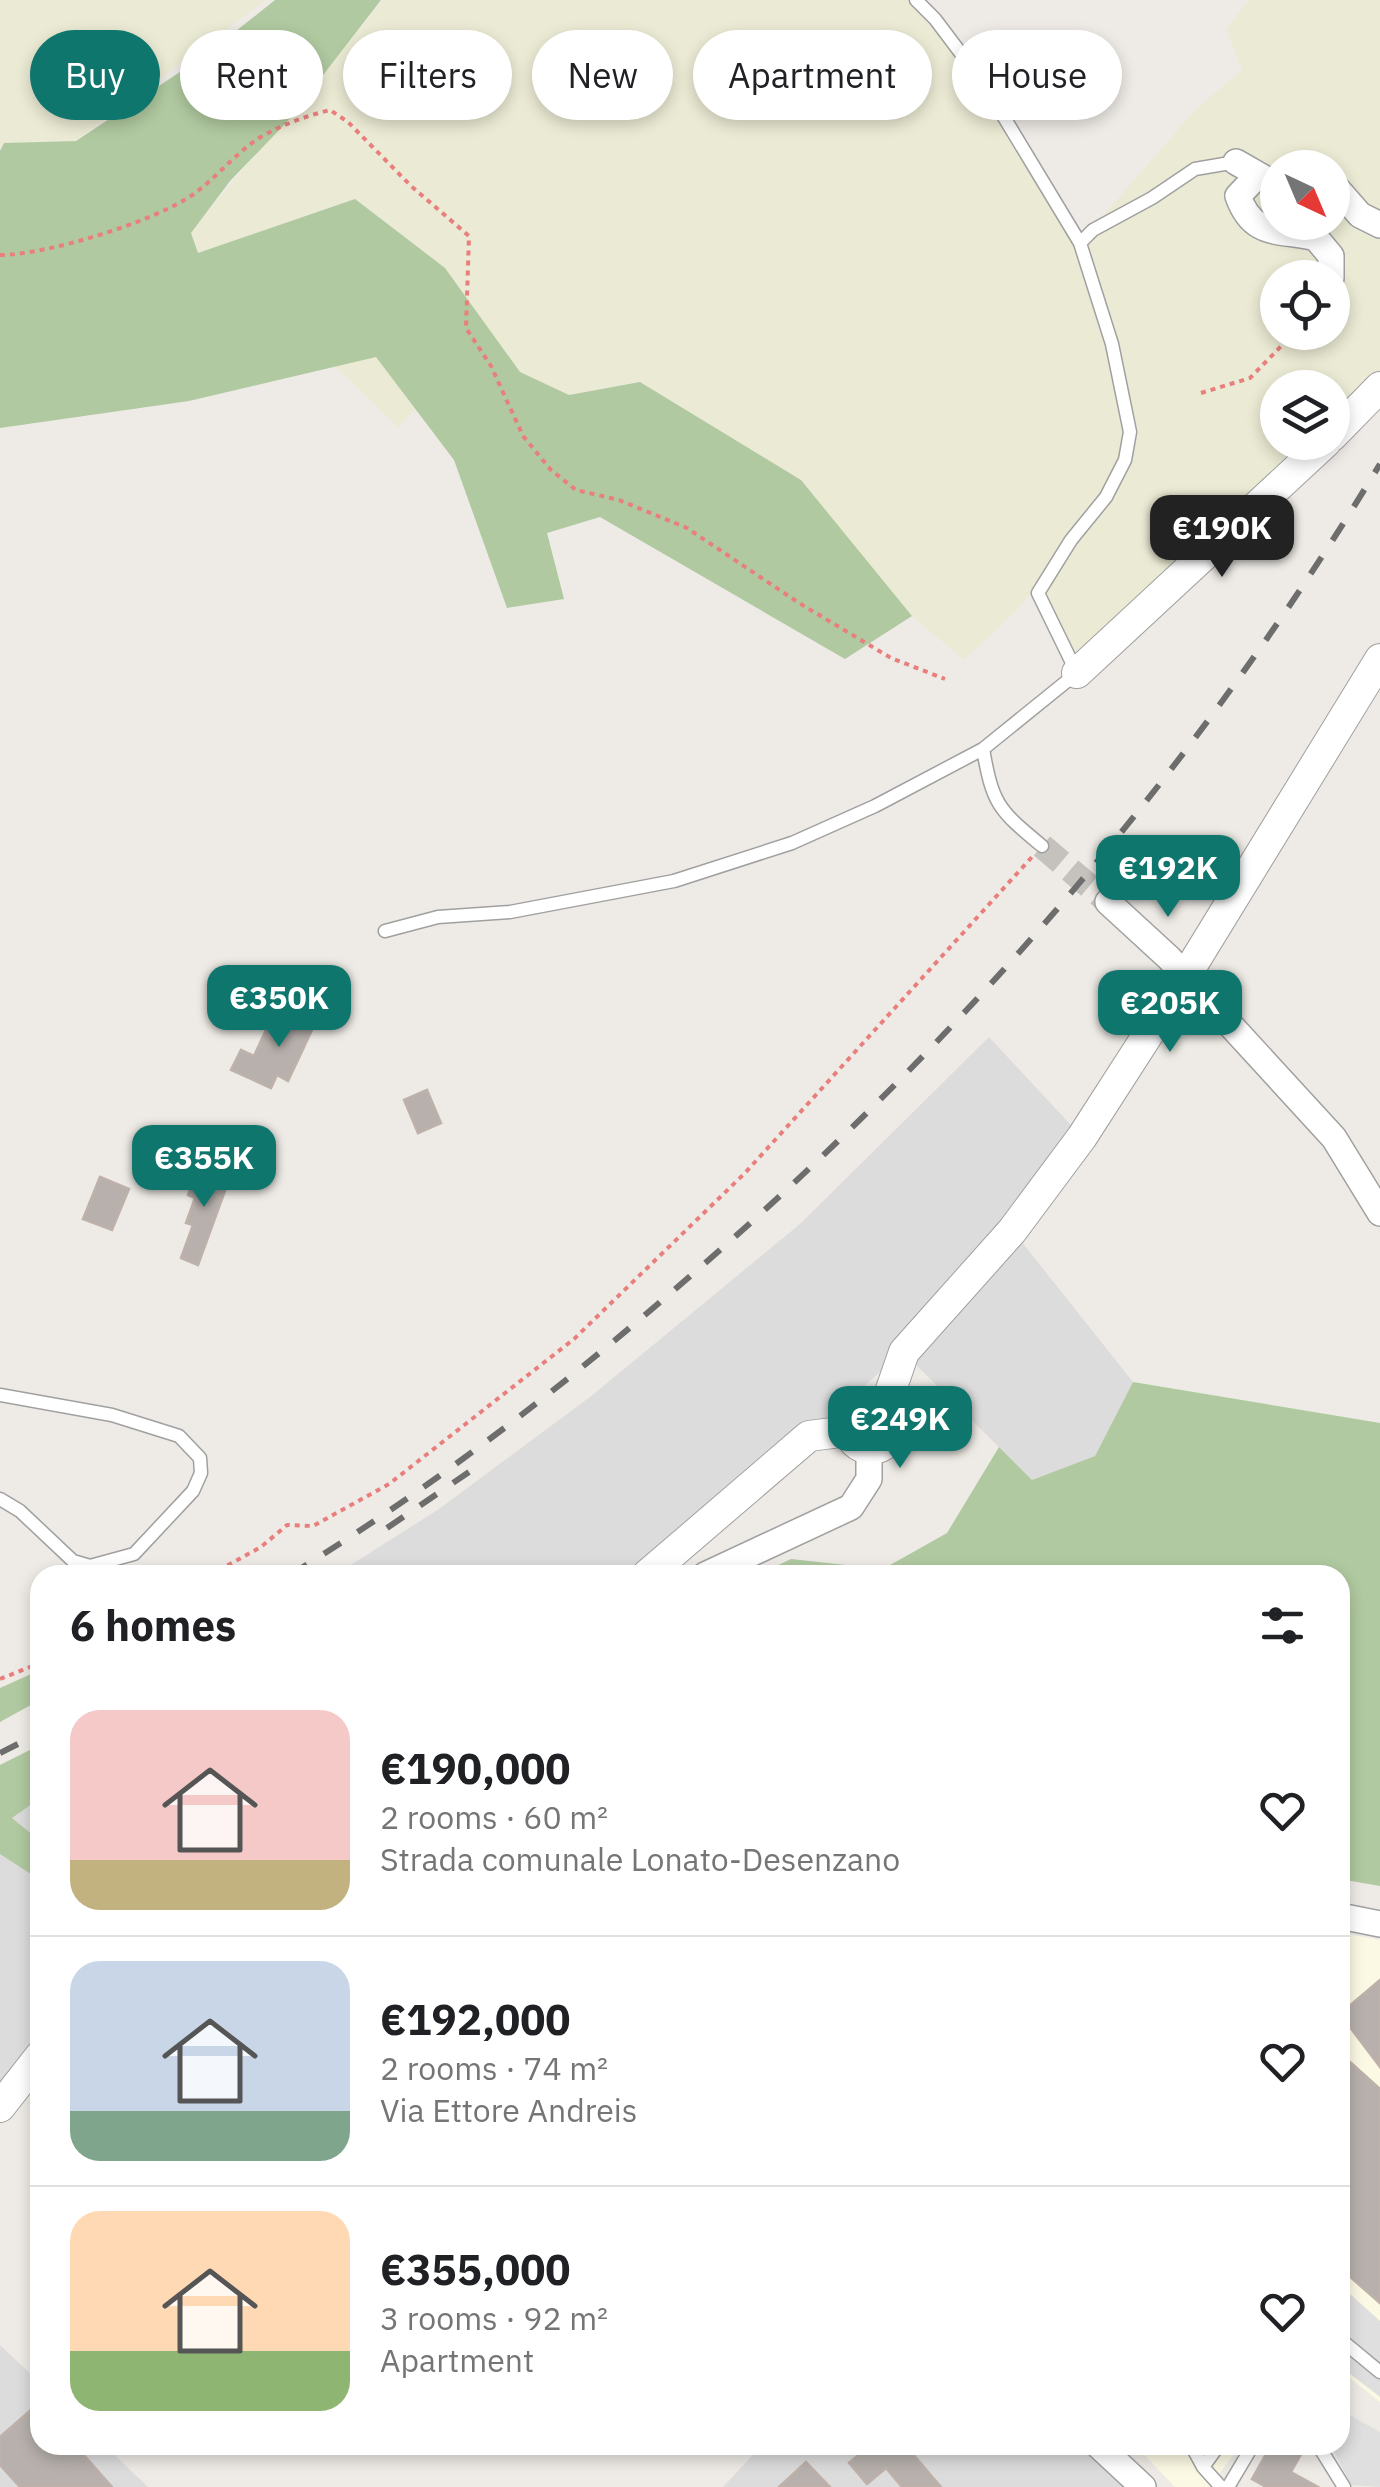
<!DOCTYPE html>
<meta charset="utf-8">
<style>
:root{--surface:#fff;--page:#f2f2f2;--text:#202124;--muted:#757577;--line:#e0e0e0;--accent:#0f766e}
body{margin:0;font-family:"IBM Plex Sans",sans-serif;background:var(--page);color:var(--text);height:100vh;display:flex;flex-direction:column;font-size:38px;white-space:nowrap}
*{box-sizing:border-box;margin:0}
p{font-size:32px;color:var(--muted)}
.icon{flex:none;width:55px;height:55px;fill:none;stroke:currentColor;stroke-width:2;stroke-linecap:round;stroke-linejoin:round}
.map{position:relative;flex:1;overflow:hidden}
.panel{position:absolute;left:30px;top:1565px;width:1320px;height:890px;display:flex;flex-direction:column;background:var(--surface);border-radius:30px;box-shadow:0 5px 15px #0003}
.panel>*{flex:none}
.hud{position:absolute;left:30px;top:30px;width:1320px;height:90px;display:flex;gap:20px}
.needle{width:65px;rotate:136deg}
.tools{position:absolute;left:1260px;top:150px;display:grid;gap:20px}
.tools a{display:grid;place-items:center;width:90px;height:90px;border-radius:50%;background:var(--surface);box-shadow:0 5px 15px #0003;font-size:50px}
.price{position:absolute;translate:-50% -85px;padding:0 22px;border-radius:20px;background:var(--accent);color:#fff;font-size:32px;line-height:65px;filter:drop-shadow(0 2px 5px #0008)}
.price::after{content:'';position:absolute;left:50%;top:60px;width:30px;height:22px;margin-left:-15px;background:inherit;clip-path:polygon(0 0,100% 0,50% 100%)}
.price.active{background:#222;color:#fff}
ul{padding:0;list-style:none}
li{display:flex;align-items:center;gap:30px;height:250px;padding:0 40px}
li+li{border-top:2px solid var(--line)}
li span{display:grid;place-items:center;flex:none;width:280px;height:200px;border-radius:30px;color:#555}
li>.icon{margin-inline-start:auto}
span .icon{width:120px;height:120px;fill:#fffc;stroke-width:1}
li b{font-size:42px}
h2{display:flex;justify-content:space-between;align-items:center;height:120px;padding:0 40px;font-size:42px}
.pill{padding:0 35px;border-radius:45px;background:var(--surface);box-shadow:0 5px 15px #0003;font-size:35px;line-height:90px}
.pill.active{background:var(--accent);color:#fff}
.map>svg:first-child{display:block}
.residential{fill:#dddcdc}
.education{fill:#fbf9e3}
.farmland{fill:#ebead4;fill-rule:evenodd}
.forest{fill:#b0c9a0}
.parking{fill:#dfdfdf}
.building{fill:#b7b0ac;stroke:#beb1aa;stroke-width:2.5}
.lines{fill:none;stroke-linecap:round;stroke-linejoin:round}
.minor-tunnel{stroke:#c5c2be;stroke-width:25;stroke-dasharray:25 12;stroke-linecap:butt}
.service-casing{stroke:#a0a0a0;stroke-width:15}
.minor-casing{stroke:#a0a0a0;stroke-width:28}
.tertiary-casing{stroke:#a0a0a0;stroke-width:32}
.path{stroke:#e97f7d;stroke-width:4;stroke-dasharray:5 5;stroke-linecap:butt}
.service{stroke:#fff;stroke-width:12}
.minor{stroke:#fff;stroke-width:25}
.tertiary{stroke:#fff;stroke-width:30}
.rail{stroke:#6d6d6d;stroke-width:6;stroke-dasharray:20 20;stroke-linecap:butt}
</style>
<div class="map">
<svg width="1380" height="2487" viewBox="0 0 1380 2487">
<rect width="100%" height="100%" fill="#eeebe6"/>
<path class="residential" d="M989 1037 1082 1137 1013 1231 1133 1382 1095 1456 1032 1480 903 1352 647 1575H335L439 1509 590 1397 800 1224Z
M40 1745V2056L0 2107V1765Z
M0 2345 40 2383V2445H104L148 2487H0Z
M762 2445H1109L1151 2487H723Z"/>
<path class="education" d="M1340 1933 1380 1940V2402L1340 2370Z
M1135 2445H1241L1209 2487H1175Z"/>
<path class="farmland" d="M0 0H266L75 141 4 143 0 150Z
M383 0H915L935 19 1080 242 1196 109 1242 70 1226 29 1249 0H1380V387L1333 435 1332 388H1278V442L1325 443 1077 673 1032 591 1018 609 964 660 912 616 801 480 640 382 569 395 520 372 355 199 198 253 190 233ZM1278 168H1332V222H1278ZM1278 278H1332V332H1278Z
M363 309 437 387 398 427 317 349Z"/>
<path class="forest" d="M275 0H381L286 123 230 181 191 233 198 253 355 199 445 268 520 372 569 395 640 382 801 480 912 616 845 659 600 517 547 533 564 599 507 608 454 460 376 357 189 401 0 428V151L4 143 76 141 207 54Z
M1133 1382 1380 1423V1886L1340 1879V1575H757L791 1559 883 1569 947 1533 999 1447 1032 1480 1095 1456Z
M40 1670V1700L0 1722V1688Z
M40 1745V1798L12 1818 40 1841V1880L0 1854V1765Z"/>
<path class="parking" d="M1340 2285 1380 2321V2397L1340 2366Z
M1340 2410 1380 2432V2487L1351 2485 1331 2445H1340Z"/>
<path class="building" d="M297 1002 320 1013 288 1081 277 1075 271 1088 231 1070 241 1050 254 1056 266 1030 281 1037Z
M427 1090 441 1123 418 1133 404 1100Z
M199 1166 230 1177 198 1265 181 1258 193 1225 186 1223 195 1198 188 1195Z
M100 1177 129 1189 112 1230 83 1219Z
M1380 1980V2067L1340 2014Z
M1340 2053 1380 2089V2303L1340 2268Z
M40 2402V2445H75L112 2487H20L0 2465V2437Z
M870 2445H905L941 2487H902L886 2468 867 2484 849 2463Z
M1271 2445H1292L1303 2451 1291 2472 1318 2487H1266L1252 2479Z
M806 2462 830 2487H779Z"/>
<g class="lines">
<path class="minor-tunnel" d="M1042 846 1108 902"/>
<g class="service-casing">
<path id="service" d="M916 0 935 19 984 84 1080 243 1112 344 1130 432 1125 460 1106 497 1071 540 1038 593 1077 673 983 749C993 806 999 810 1042 846
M1080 243 1093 230 1152 198 1195 169 1236 162
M385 931 438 917 510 912 674 881 792 843 875 806 983 749
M0 1395 112 1415 179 1436 200 1458 201 1473 193 1491 134 1554 90 1566 73 1561 20 1511 0 1499
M1340 2339 1380 2372
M1191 2445 1203 2467 1221 2487
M1318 2445 1344 2487
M1203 2467 1219 2445
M1228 2487 1253 2445"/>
</g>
<g class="minor-casing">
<path id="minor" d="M1236 162 1278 186
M1258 175 1238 196C1253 238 1278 229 1316 238L1331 256V278
M1332 183 1360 215 1380 225
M1108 902 1169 958 1334 1138 1380 1213
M705 1575 851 1507 869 1479V1450
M1340 1916 1380 1924
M1098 2445 1143 2487"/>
</g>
<g class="tertiary-casing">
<path id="tertiary" d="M1332 436 1380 387
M1077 673 1326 442
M848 1426a23 23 0 1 1 46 0a23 23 0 1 1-46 0Z
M885 1407 904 1352 1012 1231 1082 1137 1185 977 1380 659
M647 1575 809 1436 848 1431
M0 2107 40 2056"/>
</g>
<path class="path" d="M0 255C47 255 157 221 195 193 218 176 236 153 259 138 281 125 306 116 330 110L348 122 411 186 469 236 466 328 491 366 523 436 551 470 576 490 619 500 687 528 799 603 891 658 945 679
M1201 393 1250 378 1295 332
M210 1575 261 1547 287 1525 313 1526 389 1484 574 1339 745 1173 1032 857
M0 1679 40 1663"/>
<use href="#service" class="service"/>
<use href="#minor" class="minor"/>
<use href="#tertiary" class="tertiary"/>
<path class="rail" d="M387 1528 469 1472
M290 1575C432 1488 563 1387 688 1278 959 1044 1195 771 1380 464
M0 1753 40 1733"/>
</g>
</svg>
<div class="tools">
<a><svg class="needle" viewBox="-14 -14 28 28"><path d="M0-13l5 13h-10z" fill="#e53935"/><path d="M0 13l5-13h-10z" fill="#757577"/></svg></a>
<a><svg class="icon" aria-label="locate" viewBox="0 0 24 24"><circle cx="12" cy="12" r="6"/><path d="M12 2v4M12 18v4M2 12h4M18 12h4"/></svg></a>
<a><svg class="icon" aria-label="layers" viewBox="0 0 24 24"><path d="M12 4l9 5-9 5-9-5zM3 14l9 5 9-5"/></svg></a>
</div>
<b class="price active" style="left:1222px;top:580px">€190K</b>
<b class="price" style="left:1168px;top:920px">€192K</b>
<b class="price" style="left:279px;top:1050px">€350K</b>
<b class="price" style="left:1170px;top:1055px">€205K</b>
<b class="price" style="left:204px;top:1210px">€355K</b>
<b class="price" style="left:900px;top:1471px">€249K</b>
<div class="hud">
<a class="pill active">Buy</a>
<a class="pill">Rent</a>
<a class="pill">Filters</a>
<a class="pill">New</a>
<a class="pill">Apartment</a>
<a class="pill">House</a>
</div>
<section class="panel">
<h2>6 homes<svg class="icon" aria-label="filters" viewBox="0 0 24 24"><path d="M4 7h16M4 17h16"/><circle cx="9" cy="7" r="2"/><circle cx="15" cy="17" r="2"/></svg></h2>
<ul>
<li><span style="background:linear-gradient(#f6c9c9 75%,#c2b280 0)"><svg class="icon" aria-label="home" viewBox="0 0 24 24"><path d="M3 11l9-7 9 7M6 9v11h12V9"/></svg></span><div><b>€190,000</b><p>2 rooms · 60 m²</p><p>Strada comunale Lonato-Desenzano</p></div><svg class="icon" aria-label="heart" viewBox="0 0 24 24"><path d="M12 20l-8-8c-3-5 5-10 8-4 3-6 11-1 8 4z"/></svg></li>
<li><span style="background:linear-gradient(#c9d6e8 75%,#7fa58c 0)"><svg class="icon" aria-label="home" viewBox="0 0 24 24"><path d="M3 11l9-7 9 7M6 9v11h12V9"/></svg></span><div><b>€192,000</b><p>2 rooms · 74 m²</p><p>Via Ettore Andreis</p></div><svg class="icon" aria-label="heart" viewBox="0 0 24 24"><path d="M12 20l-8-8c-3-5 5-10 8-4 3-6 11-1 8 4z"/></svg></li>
<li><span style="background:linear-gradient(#ffd9b3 70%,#8fb573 0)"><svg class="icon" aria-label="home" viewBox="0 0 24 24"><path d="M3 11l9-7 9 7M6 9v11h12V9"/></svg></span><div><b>€355,000</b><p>3 rooms · 92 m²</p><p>Apartment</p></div><svg class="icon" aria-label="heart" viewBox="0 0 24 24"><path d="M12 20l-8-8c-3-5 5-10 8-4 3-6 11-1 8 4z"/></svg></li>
</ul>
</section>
</div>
